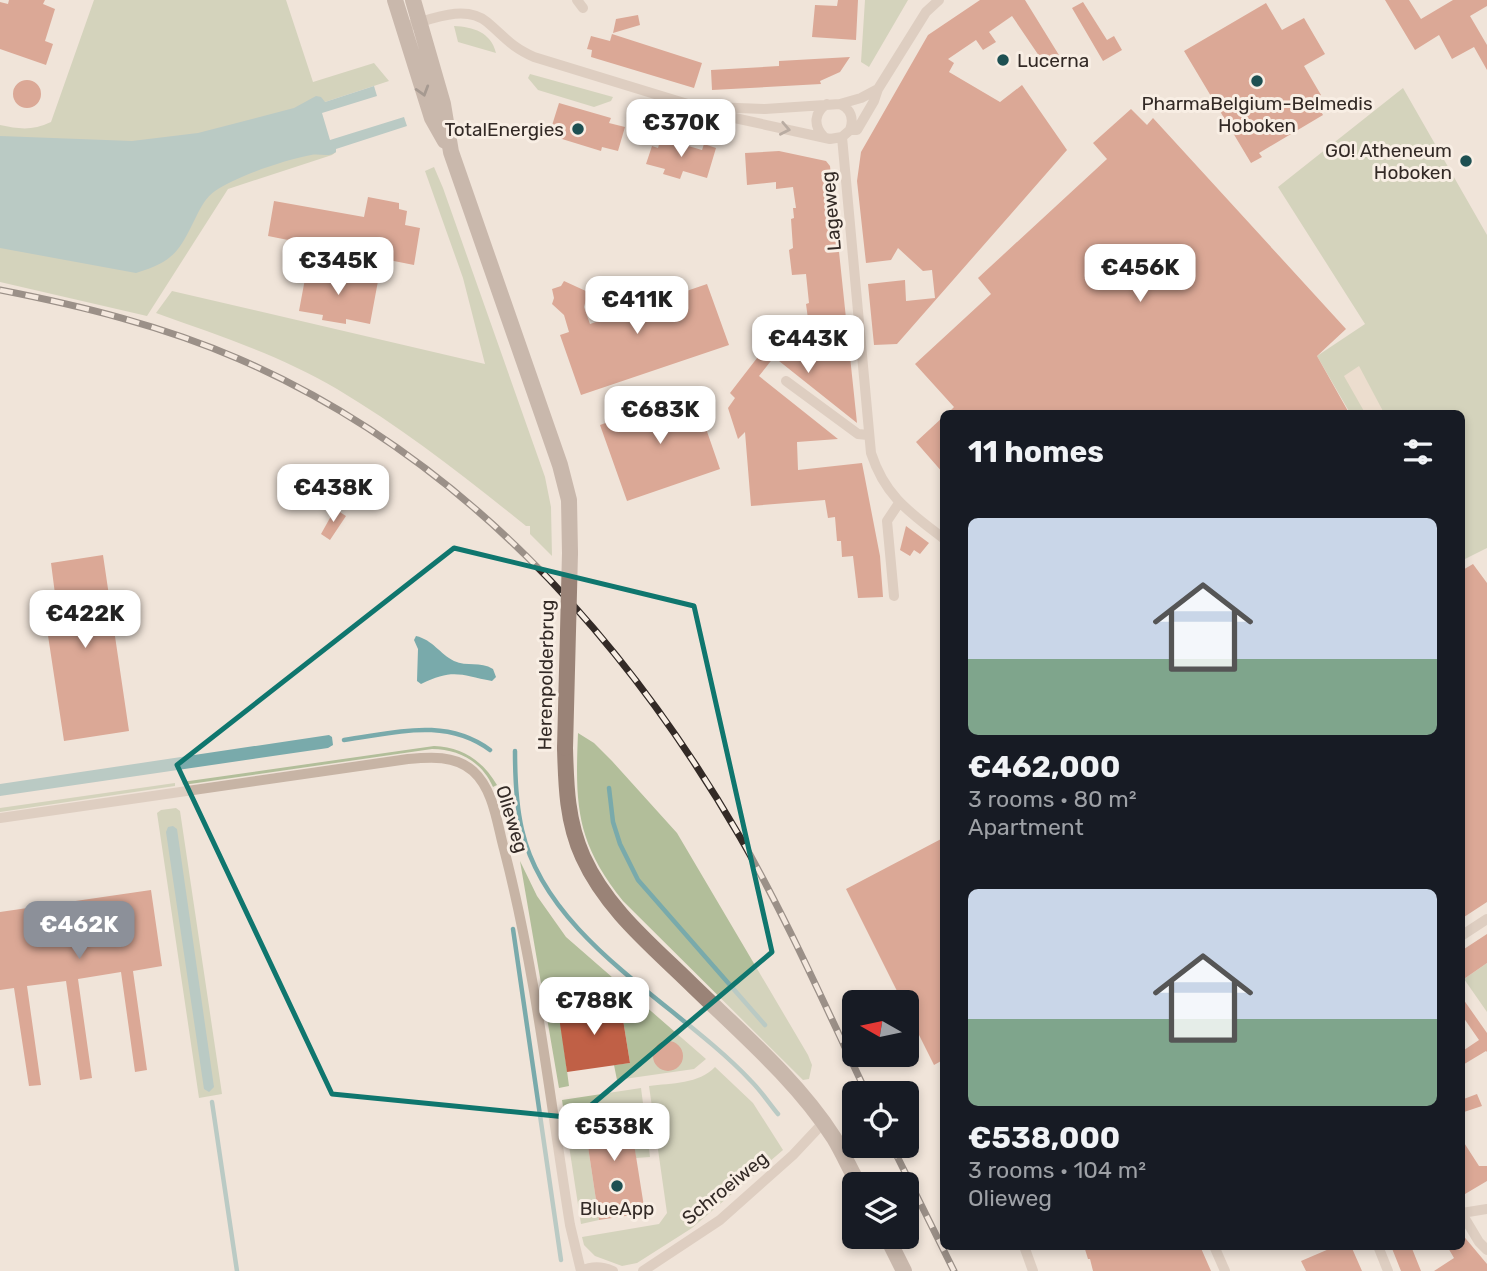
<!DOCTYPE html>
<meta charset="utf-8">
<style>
:root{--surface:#171b24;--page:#20242c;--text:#f1f3f6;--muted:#9ea1a6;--accent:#8c9099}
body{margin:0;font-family:Rubik,sans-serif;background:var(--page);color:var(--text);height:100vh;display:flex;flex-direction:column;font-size:26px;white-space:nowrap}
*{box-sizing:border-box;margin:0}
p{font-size:23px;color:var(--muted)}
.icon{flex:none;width:38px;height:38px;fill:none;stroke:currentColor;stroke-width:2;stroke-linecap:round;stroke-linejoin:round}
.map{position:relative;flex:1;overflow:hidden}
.sheet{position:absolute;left:940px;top:410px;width:525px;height:840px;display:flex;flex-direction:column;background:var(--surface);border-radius:10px;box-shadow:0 4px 10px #0003}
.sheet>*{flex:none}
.needle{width:46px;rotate:279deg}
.tools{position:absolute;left:842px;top:990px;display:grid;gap:14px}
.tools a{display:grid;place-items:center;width:77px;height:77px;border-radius:10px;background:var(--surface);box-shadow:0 4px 10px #0003;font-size:35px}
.price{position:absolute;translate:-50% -60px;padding:0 16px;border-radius:14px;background:#fff;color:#222;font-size:23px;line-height:46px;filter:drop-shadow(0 2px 4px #0008)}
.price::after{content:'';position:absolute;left:50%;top:42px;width:21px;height:16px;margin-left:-10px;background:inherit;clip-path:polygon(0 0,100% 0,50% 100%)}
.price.selected{background:var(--accent);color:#fff}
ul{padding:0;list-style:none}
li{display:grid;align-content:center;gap:14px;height:371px;padding:0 28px}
li span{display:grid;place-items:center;height:217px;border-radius:10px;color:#555}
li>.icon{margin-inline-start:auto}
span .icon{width:126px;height:126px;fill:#fffc;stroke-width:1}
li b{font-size:30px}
h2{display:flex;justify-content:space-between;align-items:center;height:84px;padding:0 28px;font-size:30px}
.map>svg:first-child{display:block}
.green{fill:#b2be9a}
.plaza{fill:#e7d5c0}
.water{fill:#79aaab}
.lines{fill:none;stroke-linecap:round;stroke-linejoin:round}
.stream{stroke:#79aaab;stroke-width:4.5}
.building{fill:#c06046}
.street{stroke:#c7b4a5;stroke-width:10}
.secondary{stroke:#9a8377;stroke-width:16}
.rail-casing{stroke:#332a26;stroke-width:7}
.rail{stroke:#f8eee4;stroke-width:4.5;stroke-dasharray:13;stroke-linecap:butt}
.secondary-bridge{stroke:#9a8377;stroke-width:16}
.oneway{stroke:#4d403a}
.oneway2{stroke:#76685f}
.marked{fill:none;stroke:#0f766e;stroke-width:5;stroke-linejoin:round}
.poi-dot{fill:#1e5052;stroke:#f8eee4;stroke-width:2.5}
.labels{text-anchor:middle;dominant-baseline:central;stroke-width:6;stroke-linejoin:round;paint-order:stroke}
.poi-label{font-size:19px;fill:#332a26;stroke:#f8eee4}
.street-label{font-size:19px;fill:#332a26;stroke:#f8eee4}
</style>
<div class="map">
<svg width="1487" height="1271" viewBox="0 0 1487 1271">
<rect width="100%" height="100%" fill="#f0e4d9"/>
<path class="green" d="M94 0H286L313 82 374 63 389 81 325 102 291 120 0 166V125C19 129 32 131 51 122Z
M865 0H908L869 67 861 62Z
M454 26C473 27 491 32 496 53L458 42Z
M530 74 613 97 611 101 594 107 538 90 528 78Z
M1403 88 1487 235V548L1461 561V413H1350L1317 356 1365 324 1278 187Z
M331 141 336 152 332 155 228 189 147 316 0 282V236L212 180Z
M434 167 443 188 545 477 551 507 552 556 530 534V526H526C465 477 404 429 337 389 280 355 217 335 156 313L172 291 485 364 463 278 425 171Z
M578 733 594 743 612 761 677 833 808 1055 812 1065 809 1079 803 1080 623 901C576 842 575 806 578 733Z
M434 746C462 747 483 761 497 785L493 787C482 762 459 749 432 749L183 785 182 782Z
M175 783V786L0 812V808Z
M176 808 180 811 222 1094 199 1098 157 813 161 810Z
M520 861 537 896 566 937 706 1059 694 1069 617 1080 614 1065 630 1063 620 1001 559 1010 569 1086 559 1088Z
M1487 963V1012L1464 979Z
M715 1067 753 1103 783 1150 692 1228 637 1263 622 1266 595 1256 584 1245 582 1237 659 1224 667 1213 649 1086C672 1083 699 1084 715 1067Z
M641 1088 650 1157 636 1158 628 1106 583 1113 599 1220 581 1224 562 1100Z"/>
<path class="plaza" d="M1359 366 1384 413H1365L1344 376Z"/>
<path class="water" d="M374 86 377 96 322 113 330 140 404 117 407 126 336 149V152C328 158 320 153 311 155 285 160 236 176 215 191 206 197 201 207 196 217 179 251 175 261 136 273L0 248V136L132 141 198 133 294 108 316 96 321 97 325 102Z
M416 636C433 640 440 654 454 661 467 667 480 661 493 669L496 677 492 681C461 675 453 668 421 684L417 681 418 649 414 640Z
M329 735 332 737 333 745 328 748 0 796V784Z
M173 826 177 829 214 1087 209 1092 204 1089 166 832 168 827Z"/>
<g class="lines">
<path class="stream" d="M344 740C396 733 445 717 490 750
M515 751C515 777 516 804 522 830 547 940 679 1004 751 1081 761 1091 769 1103 778 1114
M609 788 613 822 620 844 638 880 765 1025
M513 929 561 1260
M212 1102 237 1271"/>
</g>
<path class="building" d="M9 0H45L43 4 55 9 45 41 53 44 46 65 0 49V2L8 4Z
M838 0H858L856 40 812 37 815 5 837 6Z
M980 0H1025L1062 60 1048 69 1012 16 989 32 996 42 983 50 976 40 948 59 954 63 949 72 1000 102 1022 85 1067 150 897 344 874 345 868 284 905 280 906 301 935 298 932 270 923 271 898 248 891 260 866 263 857 181 861 152 928 35Z
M1385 0H1409L1421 19 1453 0H1487V6L1470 16 1487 45V70L1474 47 1452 59 1439 35 1415 50Z
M1083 2 1107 40 1114 36 1122 50 1103 61 1072 8Z
M1266 3 1282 30 1304 18 1325 54 1304 66 1321 95 1314 99 1323 115 1259 153 1262 157 1251 163 1184 51Z
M638 15 640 25 613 33 616 19Z
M612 34 702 63 694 88 591 57 592 50 587 49 591 36 610 41Z
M850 57 840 72 820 81 821 84 712 90 711 70 779 66V61Z
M13 94a14 14 0 1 1 28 0a14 14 0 1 1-28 0Z
M559 103 611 118 609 123 625 127 618 151 602 147 601 151 549 135Z
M1131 109 1147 125 1153 118 1346 329 1317 356 1349 413H948L954 407 915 364 991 294 978 278 1107 159 1093 143Z
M661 138 702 150 704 144 716 148 707 178 683 171 680 179 663 174 665 169 646 164 652 146 658 148Z
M779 151 826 161 830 166 857 423 774 357 759 376 838 439 797 442 798 470 862 463 880 556 883 597 858 598 853 556 842 557 841 541H837L835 517 828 518 825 500 751 506 745 432 738 439 728 408 735 398 730 393 774 336 794 352 810 334 806 304 809 303 806 274 792 275 789 250 793 248 791 219 794 218 793 208H796L793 187 776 189V182L747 185 745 153Z
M368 197 399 203V209L407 211 405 225 420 228 414 265 268 236 274 201 364 217Z
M307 268 378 281 370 324 346 319V324L322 320 323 315 299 311Z
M564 281 588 292 584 307 590 324 707 284 729 345 581 395 560 335 569 332 564 315 552 304 554 298 552 289 561 286Z
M693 391 720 469 627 501 600 425Z
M943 417V473L916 442Z
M335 509 346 516 330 540 321 534Z
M906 526 929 543 920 554 914 550 910 556 900 550Z
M103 555 129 731 64 741 42 596 55 594 51 563Z
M1473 564 1487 583V902L1461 919V571Z
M943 838V1060L934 1065 906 1009V1003H903L846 889Z
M151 890 162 966 133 971 147 1070 135 1072 121 972 78 979 92 1078 80 1080 66 981 27 986 41 1085 29 1086 14 988 0 990V912Z
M1487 934V963L1461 981V951Z
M1461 996 1487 1033V1052L1486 1051 1461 1066V1052L1479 1040 1461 1014Z
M620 1001 630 1063 567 1072 558 1010Z
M653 1056a15 15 0 1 1 30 0a15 15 0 1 1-30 0Z
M1477 1094 1482 1106 1461 1113V1100Z
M628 1106 645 1213 599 1220 583 1113Z
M1461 1138 1479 1166H1487V1181L1465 1194 1461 1188Z
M1461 1233 1487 1264V1271H1434L1454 1258 1447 1246H1461Z
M1084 1246H1200L1211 1271H1093L1090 1259H1088Z
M1336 1246H1351L1362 1271H1306L1301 1261Z
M1391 1246H1411L1421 1271H1401Z"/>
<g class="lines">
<path class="street" d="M577 0 583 8
M403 27C428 21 464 3 487 22 506 38 510 46 534 57L730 117 830 139 842 137
M840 104C851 109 854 119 850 130
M712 107 765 109 840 104 861 98 878 89
M824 137C813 126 814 112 827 104
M842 137 871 453C885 496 909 512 943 538
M842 137 850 130H857L874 101 878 89 926 12 939 0
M786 381 858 434 868 435
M894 596 887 521 899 503
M0 818 408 759C430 757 455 755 473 771 494 790 497 824 504 849 536 972 550 1100 570 1225L581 1271
M1461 936 1487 919
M1461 1212 1479 1242 1487 1250
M1462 1213 1487 1209
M1024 1246 1033 1271
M1214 1246 1225 1271
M1378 1246 1388 1271
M581 1271C592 1266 601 1266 613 1271
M643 1271 720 1220 793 1155 823 1123"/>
<path class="secondary" d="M395 0 432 118 445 141
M413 0 443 104 451 152 560 465 569 500 570 553
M565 748C566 786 567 822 583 857 606 908 650 944 689 982 738 1030 797 1080 834 1138 843 1153 850 1169 859 1185
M887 1237 904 1271"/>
<g class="rail-casing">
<path id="rail" d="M0 290C82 306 163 326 239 359 458 454 622 633 740 837 787 919 826 1008 867 1094
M892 1146 954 1271"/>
</g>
<use href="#rail" class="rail"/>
<path class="secondary-bridge" d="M565 748 570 553"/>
</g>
<defs><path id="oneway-chevron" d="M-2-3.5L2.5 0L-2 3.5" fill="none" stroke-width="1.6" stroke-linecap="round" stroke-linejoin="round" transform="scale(1.75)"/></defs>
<use class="oneway" href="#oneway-chevron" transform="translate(423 91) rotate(73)"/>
<use class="oneway2" href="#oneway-chevron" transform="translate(785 129) rotate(11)"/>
<path d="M0 0H1487V1271H0ZM454 548 694 606 772 952 576 1118 332 1094 177 765Z" fill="#f0e4d9" fill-opacity=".55" fill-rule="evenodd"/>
<path class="marked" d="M454 548 694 606 772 952 576 1118 332 1094 177 765Z"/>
<g class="poi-dot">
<circle cx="1003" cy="60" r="7"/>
<circle cx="1257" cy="81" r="7"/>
<circle cx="578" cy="129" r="7"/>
<circle cx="1466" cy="161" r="7"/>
<circle cx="617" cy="1186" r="7"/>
</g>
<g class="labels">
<g class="poi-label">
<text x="1017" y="60" text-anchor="start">Lucerna</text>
<text x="1257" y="103">PharmaBelgium-Belmedis<tspan x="1257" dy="22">Hoboken</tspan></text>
<text x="564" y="129" text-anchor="end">TotalEnergies</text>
<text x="1452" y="150" text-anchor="end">GO! Atheneum<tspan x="1452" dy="22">Hoboken</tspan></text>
<text x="617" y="1208">BlueApp</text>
</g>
<g class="street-label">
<text transform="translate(831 211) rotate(-95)">Lageweg</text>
<text transform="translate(546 675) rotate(-89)">Herenpolderbrug</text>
<text transform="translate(512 819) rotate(73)">Olieweg</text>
<text transform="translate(725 1188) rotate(-39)">Schroeiweg</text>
</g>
</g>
</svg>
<div class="tools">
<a><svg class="needle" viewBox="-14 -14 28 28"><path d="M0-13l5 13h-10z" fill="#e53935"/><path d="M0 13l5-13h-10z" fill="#9ea1a6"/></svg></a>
<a><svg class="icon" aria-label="locate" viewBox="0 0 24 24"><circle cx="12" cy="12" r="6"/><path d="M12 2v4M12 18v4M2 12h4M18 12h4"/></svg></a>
<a><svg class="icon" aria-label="layers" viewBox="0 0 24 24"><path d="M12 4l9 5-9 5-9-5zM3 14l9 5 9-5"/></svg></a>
</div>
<b class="price" style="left:681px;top:159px">€370K</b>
<b class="price" style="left:338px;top:297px">€345K</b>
<b class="price" style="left:1140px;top:304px">€456K</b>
<b class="price" style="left:637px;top:336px">€411K</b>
<b class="price" style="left:808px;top:375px">€443K</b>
<b class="price" style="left:660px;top:446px">€683K</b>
<b class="price" style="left:333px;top:524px">€438K</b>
<b class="price" style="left:85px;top:650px">€422K</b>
<b class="price selected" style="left:79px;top:961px">€462K</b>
<b class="price" style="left:594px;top:1037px">€788K</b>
<b class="price" style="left:614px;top:1163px">€538K</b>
<section class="sheet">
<h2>11 homes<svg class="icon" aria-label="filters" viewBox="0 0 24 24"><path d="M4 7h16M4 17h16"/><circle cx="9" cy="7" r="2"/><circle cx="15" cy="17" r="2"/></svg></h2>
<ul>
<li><span style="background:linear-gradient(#c9d6e8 65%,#7fa58c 0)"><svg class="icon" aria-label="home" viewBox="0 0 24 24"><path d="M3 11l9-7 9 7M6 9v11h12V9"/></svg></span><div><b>€462,000</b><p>3 rooms · 80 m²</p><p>Apartment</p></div></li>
<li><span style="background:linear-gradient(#c9d6e8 60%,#7fa58c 0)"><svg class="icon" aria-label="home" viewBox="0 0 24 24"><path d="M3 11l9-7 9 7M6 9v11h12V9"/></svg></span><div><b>€538,000</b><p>3 rooms · 104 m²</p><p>Olieweg</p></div></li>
</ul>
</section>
</div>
